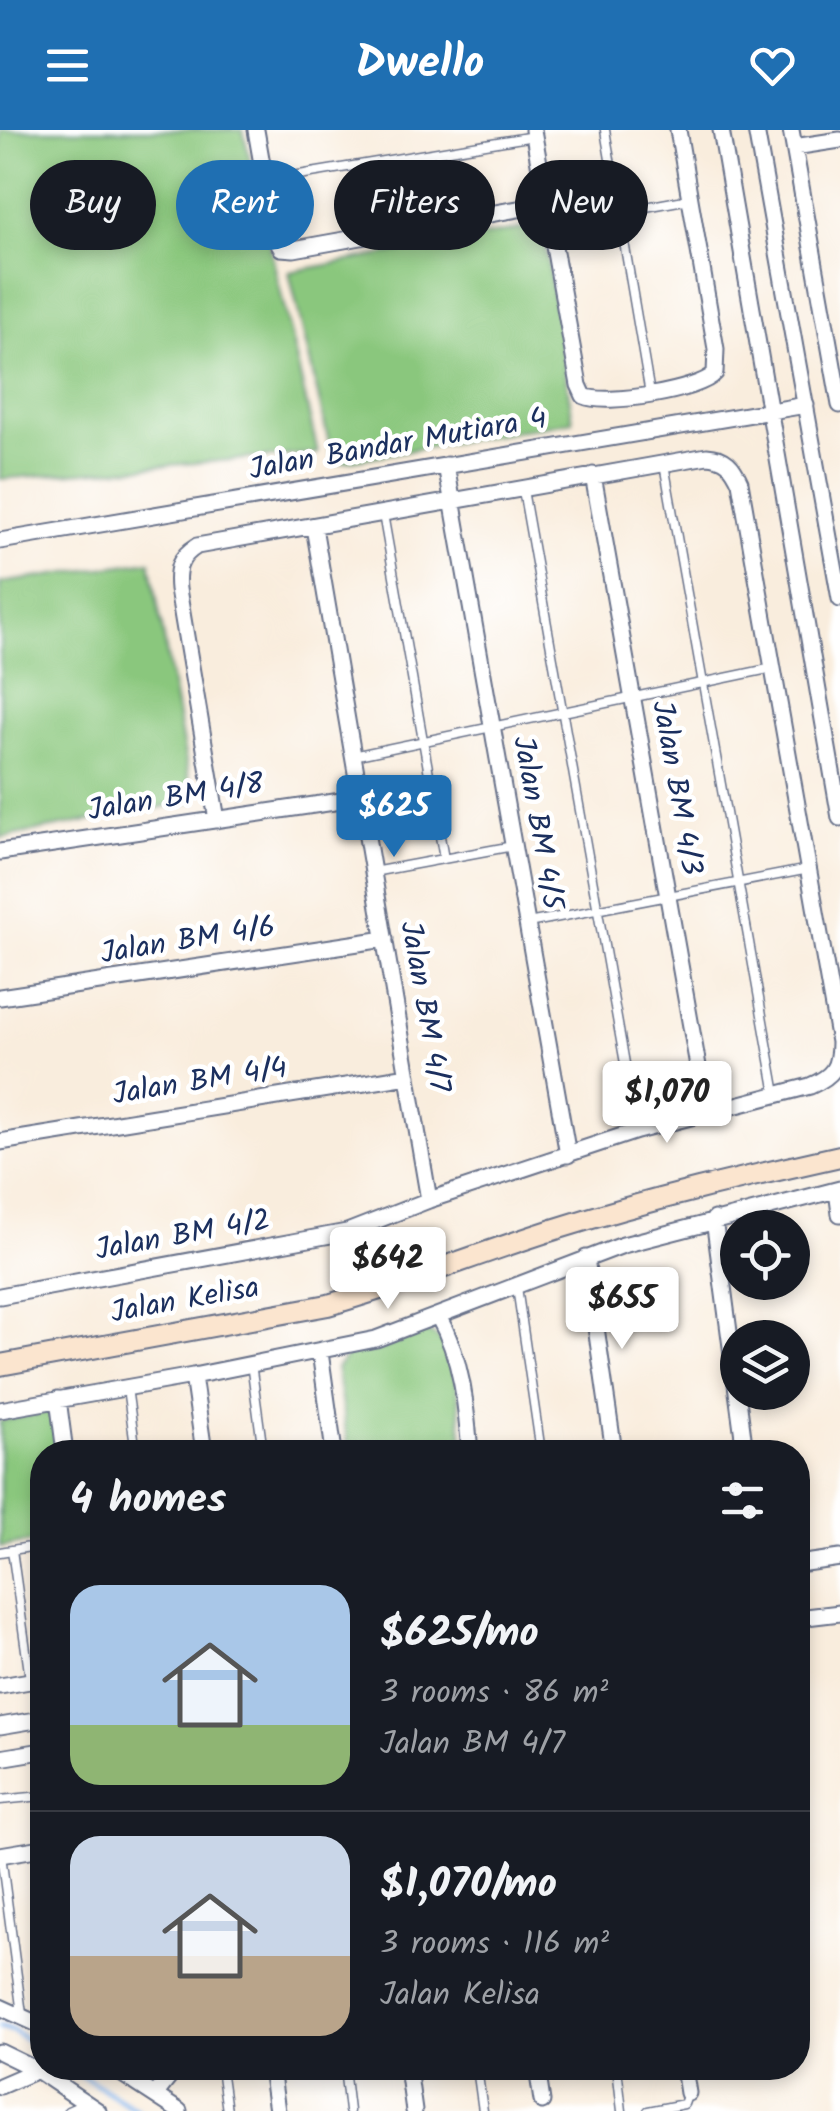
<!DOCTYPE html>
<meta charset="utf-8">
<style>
:root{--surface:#171b24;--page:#242831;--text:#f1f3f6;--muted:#9ea1a6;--line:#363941;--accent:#1f6fb2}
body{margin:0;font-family:Kalam,sans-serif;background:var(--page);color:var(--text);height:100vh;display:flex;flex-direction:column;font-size:38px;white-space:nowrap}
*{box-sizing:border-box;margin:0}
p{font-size:32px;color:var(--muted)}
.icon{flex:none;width:55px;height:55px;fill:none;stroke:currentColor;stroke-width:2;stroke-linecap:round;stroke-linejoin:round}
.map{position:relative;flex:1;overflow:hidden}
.panel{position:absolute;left:30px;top:1310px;width:780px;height:640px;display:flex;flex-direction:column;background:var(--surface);border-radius:40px;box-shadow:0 5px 15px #0003}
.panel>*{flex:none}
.hud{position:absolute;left:30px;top:30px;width:780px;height:90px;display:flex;gap:20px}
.controls{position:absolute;left:720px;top:1080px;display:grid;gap:20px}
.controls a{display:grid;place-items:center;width:90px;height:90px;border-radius:50%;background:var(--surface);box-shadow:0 5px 15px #0003;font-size:50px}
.price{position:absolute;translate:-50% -85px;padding:0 22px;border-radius:10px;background:#fff;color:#222;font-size:32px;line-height:65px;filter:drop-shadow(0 2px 5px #0008)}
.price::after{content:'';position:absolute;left:50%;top:60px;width:30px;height:22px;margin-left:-15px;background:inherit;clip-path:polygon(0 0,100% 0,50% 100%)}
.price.current{background:var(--accent);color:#fff}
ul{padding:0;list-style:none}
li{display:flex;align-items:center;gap:30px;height:250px;padding:0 40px}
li+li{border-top:2px solid var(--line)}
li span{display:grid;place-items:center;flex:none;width:280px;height:200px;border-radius:30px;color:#555}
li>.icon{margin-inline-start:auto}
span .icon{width:120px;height:120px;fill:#fffc;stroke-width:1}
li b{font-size:42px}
h2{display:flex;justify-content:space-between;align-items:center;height:120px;padding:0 40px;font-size:42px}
.tag{padding:0 35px;border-radius:45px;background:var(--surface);box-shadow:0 5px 15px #0003;font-size:35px;line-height:90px}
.tag.current{background:var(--accent);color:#fff}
header{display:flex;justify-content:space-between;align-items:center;height:130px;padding:0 40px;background:var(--accent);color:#fff;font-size:45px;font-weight:700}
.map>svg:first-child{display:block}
.green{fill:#8ac77d;stroke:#527b6e;stroke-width:2.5}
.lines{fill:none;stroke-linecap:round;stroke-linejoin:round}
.stream{stroke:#7fb6ef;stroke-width:5}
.lane-casing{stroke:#69728a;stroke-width:11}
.street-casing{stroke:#69728a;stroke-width:19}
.secondary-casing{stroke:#69728a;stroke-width:24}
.lane{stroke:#fff;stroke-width:8}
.street{stroke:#fff;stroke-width:15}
.secondary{stroke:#fbe5cf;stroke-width:20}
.labels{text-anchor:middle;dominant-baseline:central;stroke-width:9;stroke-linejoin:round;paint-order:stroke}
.street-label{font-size:30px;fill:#1b2f5e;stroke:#fff}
</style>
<header><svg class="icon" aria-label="menu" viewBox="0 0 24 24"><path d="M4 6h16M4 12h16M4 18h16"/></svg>Dwello<svg class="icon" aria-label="heart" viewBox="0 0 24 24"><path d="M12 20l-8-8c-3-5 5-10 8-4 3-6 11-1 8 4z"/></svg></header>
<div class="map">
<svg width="840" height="1981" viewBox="0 0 840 1981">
<rect width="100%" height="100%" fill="#fff"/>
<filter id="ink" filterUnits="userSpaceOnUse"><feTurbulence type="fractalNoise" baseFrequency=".01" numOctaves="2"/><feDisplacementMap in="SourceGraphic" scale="20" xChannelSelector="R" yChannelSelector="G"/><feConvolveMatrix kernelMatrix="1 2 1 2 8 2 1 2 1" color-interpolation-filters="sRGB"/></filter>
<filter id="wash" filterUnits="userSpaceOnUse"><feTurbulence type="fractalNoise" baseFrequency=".0048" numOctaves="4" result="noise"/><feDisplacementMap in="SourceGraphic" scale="40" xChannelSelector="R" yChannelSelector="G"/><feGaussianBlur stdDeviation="2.25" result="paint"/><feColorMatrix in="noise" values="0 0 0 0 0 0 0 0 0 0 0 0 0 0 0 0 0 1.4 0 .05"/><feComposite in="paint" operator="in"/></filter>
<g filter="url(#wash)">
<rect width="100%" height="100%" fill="#f9eddd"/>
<path class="green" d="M0 0H243L318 323 0 349Z
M542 95 573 291 334 334 289 142Z
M150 431 193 671 0 708V453Z
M424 1201C431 1204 439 1207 444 1213 460 1238 460 1293 464 1322H349L336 1238 349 1223 378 1220Z
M52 1281 58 1322H42V1410L0 1417V1291Z"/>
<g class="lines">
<path class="stream" d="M0 1897 13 1901 42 1920
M70 1938 138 1981"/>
</g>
</g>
<g filter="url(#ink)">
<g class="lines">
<g class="lane-casing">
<path id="lane" d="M605 0 650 264
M263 51 534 6
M551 94 690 69
M664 334 776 964
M523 360 637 1001
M383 384 444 729
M353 626 773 538
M373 742 513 716
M528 793 809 739
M517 1157 541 1322
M251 1233 263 1322
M127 1258 136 1322
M545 1322 613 1315
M12 1420 30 1549
M0 1422 42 1415
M0 1670 42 1666
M1 1725 22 1884
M221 1938 227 1981
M344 1938 349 1981
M477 1938 483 1981
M617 1938 622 1981
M68 1981 86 1973
M648 1981 684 1974 688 1963"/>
</g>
<g class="street-casing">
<path id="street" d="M256 0 275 108 281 118 294 119 546 74
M533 0 579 255 584 266C605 276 700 261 715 243L716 219 678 0
M721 0 840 688
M756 0 840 469
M791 0 840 275
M794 17 840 10
M446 335 568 1025
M593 345 706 981
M314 397 429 1070
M0 411 806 275
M0 722 361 668
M0 867 385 809
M0 1012 408 946
M837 1060 840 1084
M714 1089 745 1322
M586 1128 614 1322
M0 1166 347 1102 429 1070 637 1001 810 956C833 946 839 938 839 912L740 352C733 336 726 327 707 326L197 416C179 427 176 439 178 459L217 690
M438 1186C462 1228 466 1275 470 1322
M320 1222 334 1322
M193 1246 204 1322
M58 1269 65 1322
M0 1280 193 1246 376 1209 623 1115 840 1059
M798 1434 840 1428
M798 1488 840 1483
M0 1556 42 1549
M0 1596 42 1589
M0 1628 42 1621
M0 1725 42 1718
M0 1877 42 1896
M0 1922 37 1940 98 1981
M113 1938 179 1981
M271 1938 277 1981
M408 1938 414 1981
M537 1938 542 1971
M684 1938 688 1963
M0 1956 37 1940
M155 1965 170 1946 168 1938"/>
</g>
<g class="secondary-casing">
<path id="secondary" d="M0 1235 328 1175C406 1153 482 1122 559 1098 651 1069 746 1047 840 1026"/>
</g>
<use href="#lane" class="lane"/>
<use href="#street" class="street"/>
<use href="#secondary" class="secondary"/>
</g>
</g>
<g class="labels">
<g class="street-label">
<text transform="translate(398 315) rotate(-10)">Jalan Bandar Mutiara 4</text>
<text transform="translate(676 658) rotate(80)">Jalan BM 4/3</text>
<text transform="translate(176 668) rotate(-9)">Jalan BM 4/8</text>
<text transform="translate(537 693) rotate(80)">Jalan BM 4/5</text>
<text transform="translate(188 811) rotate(-9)">Jalan BM 4/6</text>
<text transform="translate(424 877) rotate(80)">Jalan BM 4/7</text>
<text transform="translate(200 952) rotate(-9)">Jalan BM 4/4</text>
<text transform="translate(183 1106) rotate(-10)">Jalan BM 4/2</text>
<text transform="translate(185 1171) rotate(-10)">Jalan Kelisa</text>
</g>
</g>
</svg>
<div class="controls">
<a><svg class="icon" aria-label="locate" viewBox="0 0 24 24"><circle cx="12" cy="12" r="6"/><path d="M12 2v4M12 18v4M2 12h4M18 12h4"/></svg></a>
<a><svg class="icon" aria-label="layers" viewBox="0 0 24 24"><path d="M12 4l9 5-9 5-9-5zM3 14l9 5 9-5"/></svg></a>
</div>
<b class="price current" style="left:394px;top:730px">$625</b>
<b class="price" style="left:667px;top:1016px">$1,070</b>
<b class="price" style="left:388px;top:1182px">$642</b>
<b class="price" style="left:622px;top:1222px">$655</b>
<div class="hud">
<a class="tag">Buy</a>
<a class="tag current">Rent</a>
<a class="tag">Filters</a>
<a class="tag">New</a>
</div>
<section class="panel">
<h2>4 homes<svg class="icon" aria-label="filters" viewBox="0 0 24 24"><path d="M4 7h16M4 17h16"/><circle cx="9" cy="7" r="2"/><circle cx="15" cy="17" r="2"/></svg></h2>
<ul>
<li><span style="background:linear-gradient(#a9c7e8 70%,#8fb573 0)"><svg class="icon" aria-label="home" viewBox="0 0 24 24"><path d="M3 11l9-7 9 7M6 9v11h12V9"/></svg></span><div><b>$625/mo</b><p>3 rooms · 86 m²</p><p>Jalan BM 4/7</p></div></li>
<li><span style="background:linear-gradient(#c9d6e8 60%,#b9a48a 0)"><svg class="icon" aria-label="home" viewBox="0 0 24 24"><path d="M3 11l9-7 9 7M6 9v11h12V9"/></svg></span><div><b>$1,070/mo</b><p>3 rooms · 116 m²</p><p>Jalan Kelisa</p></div></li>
</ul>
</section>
</div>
